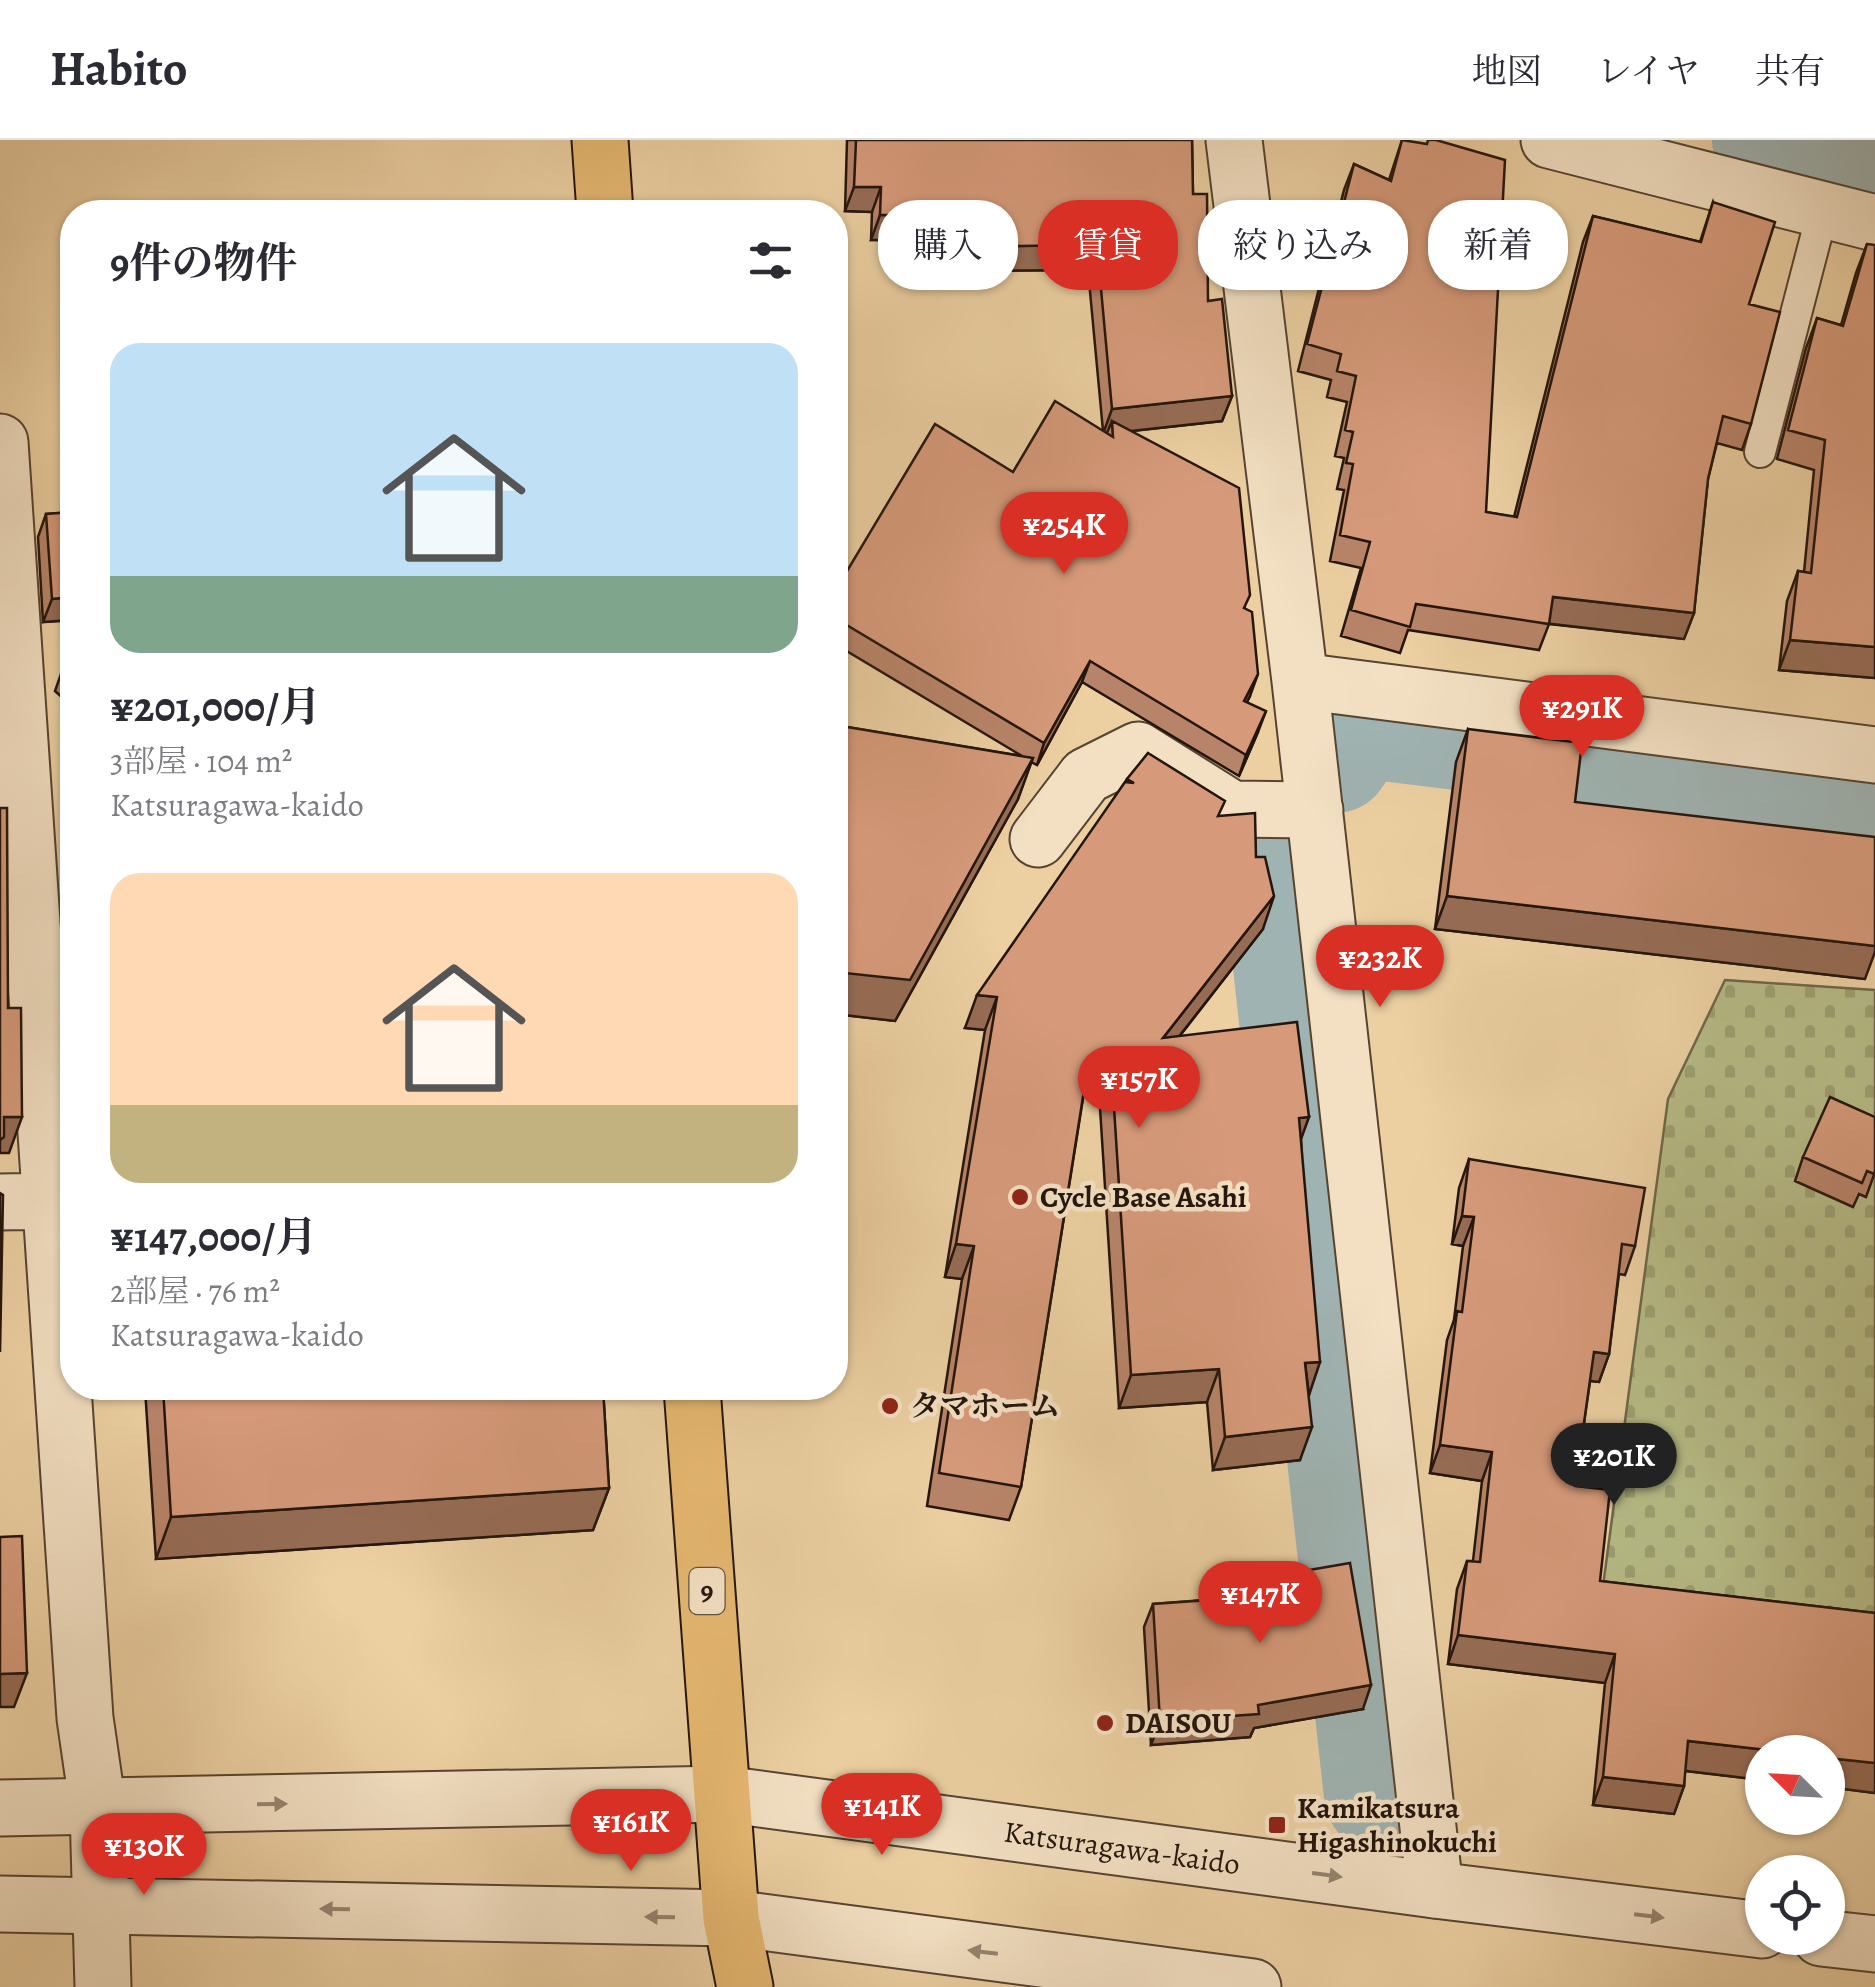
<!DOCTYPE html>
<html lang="ja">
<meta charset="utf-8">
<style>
:root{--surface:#fff;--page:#f2f2f3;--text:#2b2b33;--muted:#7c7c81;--line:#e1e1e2;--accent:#d93025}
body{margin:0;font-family:Alegreya,"Noto Serif JP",serif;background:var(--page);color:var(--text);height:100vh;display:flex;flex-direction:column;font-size:38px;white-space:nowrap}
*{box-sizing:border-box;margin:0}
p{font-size:32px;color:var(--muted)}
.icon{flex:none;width:55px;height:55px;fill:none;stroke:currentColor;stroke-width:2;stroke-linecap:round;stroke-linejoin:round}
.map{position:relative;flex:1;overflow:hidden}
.sheet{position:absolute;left:60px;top:60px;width:788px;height:1200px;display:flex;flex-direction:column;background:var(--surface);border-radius:40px;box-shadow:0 2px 8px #0004}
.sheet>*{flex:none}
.banner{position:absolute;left:878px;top:60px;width:848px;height:90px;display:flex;gap:20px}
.needle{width:65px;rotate:294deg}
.fabs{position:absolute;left:1745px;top:1595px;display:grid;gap:20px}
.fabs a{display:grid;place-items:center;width:100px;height:100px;border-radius:50%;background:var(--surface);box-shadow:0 2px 8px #0004;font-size:50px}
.price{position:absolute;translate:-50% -85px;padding:0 22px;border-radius:35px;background:var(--accent);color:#fff;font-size:32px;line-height:65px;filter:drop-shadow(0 2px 5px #0008)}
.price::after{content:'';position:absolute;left:50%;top:60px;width:30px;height:22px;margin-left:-15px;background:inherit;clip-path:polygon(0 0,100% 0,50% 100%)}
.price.active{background:#222;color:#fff}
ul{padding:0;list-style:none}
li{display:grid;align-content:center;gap:20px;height:530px;padding:0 50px}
li span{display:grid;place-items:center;height:310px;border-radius:30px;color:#555}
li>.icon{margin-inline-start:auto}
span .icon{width:180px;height:180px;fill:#fffc;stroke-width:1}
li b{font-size:42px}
h2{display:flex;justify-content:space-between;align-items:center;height:120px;padding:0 50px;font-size:42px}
.tag{padding:0 35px;border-radius:40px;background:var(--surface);box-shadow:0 2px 8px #0004;font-size:35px;line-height:90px}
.tag.active{background:var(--accent);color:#fff}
header{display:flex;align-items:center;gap:60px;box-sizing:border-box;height:140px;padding:0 50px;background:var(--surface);border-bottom:2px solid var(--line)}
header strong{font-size:48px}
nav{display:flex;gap:55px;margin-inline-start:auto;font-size:35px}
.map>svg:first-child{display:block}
.cemetery{fill:url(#cemetery-stones);stroke:#6d684a;stroke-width:2.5}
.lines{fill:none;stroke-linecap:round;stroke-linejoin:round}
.river{stroke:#9fb3b2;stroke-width:112}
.service-casing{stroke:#564432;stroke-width:34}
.minor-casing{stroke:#564432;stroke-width:59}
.tertiary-casing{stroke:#564432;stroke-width:59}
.trunk-casing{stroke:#24150d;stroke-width:59}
.service{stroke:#f3e0c3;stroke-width:30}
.minor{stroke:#f3e0c3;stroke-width:55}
.tertiary{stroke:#f3e0c3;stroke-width:55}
.trunk{stroke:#e6b871;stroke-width:55}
.wall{fill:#b88469;stroke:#24150d;stroke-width:2.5}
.shaded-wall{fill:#966c55;stroke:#24150d;stroke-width:2.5}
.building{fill:#d69a7a;stroke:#24150d;stroke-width:2.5}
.oneway{fill:#968571}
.poi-dot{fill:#8f2418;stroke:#f3e0c3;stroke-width:4}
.labels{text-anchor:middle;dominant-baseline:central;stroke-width:9;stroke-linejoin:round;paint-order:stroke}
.shield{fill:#f3e0c3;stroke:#625244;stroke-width:2.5}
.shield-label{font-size:28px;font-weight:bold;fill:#24150d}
.poi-label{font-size:30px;font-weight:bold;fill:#24150d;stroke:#f3e0c3;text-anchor:start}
.street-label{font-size:30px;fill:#24150d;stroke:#f3e0c3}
</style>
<header>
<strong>Habito</strong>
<nav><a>地図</a><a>レイヤ</a><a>共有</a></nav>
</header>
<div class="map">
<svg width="1875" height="1847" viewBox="0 0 1875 1847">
<defs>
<pattern id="cemetery-stones" width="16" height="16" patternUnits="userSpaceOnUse" patternTransform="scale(2.5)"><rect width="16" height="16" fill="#b6bb86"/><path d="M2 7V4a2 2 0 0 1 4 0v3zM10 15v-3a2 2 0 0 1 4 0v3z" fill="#9ca072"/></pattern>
</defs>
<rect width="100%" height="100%" fill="#ecd0a2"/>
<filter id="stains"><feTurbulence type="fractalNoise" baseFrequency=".002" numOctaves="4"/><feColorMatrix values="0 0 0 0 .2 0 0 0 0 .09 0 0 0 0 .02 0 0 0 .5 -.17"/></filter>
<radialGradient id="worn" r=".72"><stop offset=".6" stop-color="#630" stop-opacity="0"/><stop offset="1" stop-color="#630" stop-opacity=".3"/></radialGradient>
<path class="cemetery" d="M1725 840 1875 850V1482L1603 1446 1668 959Z"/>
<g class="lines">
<path class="river" d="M1768 0 1875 27
M1335 617 1359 582 1875 645
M1276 707 1380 1655"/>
<g class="service-casing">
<path id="service" d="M1760 312 1823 70"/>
</g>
<g class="minor-casing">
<path id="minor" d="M1234 0 1300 541 1435 1750
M0 302 85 1578 98 1668 103 1847
M1300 541 1875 615
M1038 699 1086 636 1138 610 1232 669 1315 670
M0 1062 49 1061"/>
</g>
<g class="tertiary-casing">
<path id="tertiary" d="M1549 0 1875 83
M0 1668 723 1654 1435 1750 1762 1790
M0 1764 731 1778 1253 1847
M1821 1798 1875 1804"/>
</g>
<g class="trunk-casing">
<path id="trunk" d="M600 0 605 72
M692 1248 731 1778 745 1847"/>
</g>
<use href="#service" class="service"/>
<use href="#minor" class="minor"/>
<use href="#tertiary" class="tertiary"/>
<use href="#trunk" class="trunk"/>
</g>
<path class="wall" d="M847 0H1192L1193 54 1208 161 1232 256 1222 281 1131 291 1245 468 1250 556 1247 562 1258 592 1239 636 1082 542 1037 625 1031 622 1018 659 895 881 835 874V585L1022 616 835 504V451L1013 332 1103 291 1088 130 936 131V115L883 114V100H871L872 72 845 71Z
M1402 0 1486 372 1514 377 1583 102 1593 76 1700 102 1713 62 1749 164 1751 284 1742 310 1717 303 1708 339 1694 473 1684 499 1549 484 1539 510 1408 490 1400 513 1341 496 1361 428 1330 421 1344 350 1337 349 1344 318 1335 316 1347 262 1327 257 1331 240 1298 231 1344 50 1354 24 1389 40Z
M1867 104 1875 538 1779 530 1787 461 1798 431 1804 432 1814 330 1777 319 1806 208 1817 178 1841 185 1856 133Z
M72 372V480L43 482 38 397 46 374Z
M72 517V566L55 551 63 528Z
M1468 589 1575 662 1865 839 1435 789 1456 622Z
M1127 639 1219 676 1256 717 1263 789 1179 897 1301 999 1309 1255 1300 1320 1213 1330 1207 1262 1119 1268 1099 952H1084L1021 1347 1009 1380 927 1366 962 1139 945 1137 985 890 965 888Z
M1803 1017 1875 1032 1866 1057 1859 1054 1853 1067 1795 1041Z
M1469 1019 1635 1106 1625 1135 1619 1134 1609 1214 1599 1242 1590 1241 1575 1346 1600 1441 1875 1473V1653L1828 1647 1762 1612V1640L1685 1631 1684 1646 1674 1674 1593 1665 1605 1543 1448 1524 1457 1449 1467 1421H1473L1482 1341 1430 1333 1447 1200 1454 1180 1463 1106 1452 1104 1459 1048Z
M145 1248H603L609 1348 593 1390 156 1419Z
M1263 1438 1363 1569 1254 1588 1250 1597 1151 1605 1144 1487 1153 1464 1256 1456Z"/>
<path class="shaded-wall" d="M854 47H881L872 72 845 71Z
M880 75H892L883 100H871Z
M892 89 945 90 936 115 883 114Z
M1097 105 1088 130 936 131 945 107Z
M1232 256 1222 281 1113 293 1112 281 1107 293 1103 294 1112 269Z
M72 457V480L43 482 52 459Z
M1553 457 1694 473 1684 499 1543 483Z
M1790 500 1875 507V538L1779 530Z
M1090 521 1082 542 1037 625 1044 603Z
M1258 534 1250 556 1236 583 1244 561Z
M1266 571 1258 592 1239 636 1246 615Z
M1033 618 1018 659 895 881 835 874V832Z
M1274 756 1263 789 1152 931 1163 898Z
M1447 756 1875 806V812L1865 839 1435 789Z
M977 855 997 857 985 890 965 888Z
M1089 919 1111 920 1099 952 1078 951Z
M4 977H22L9 1013H0V988Z
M1309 977 1297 1010 1299 978Z
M1462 1076 1474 1077 1463 1106 1452 1104Z
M956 1104 974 1106 962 1139 945 1137Z
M1594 1212 1609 1214 1599 1242 1583 1240Z
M1320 1222 1309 1255 1305 1223Z
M1219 1229 1207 1262 1119 1268 1131 1235Z
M1312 1287 1300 1320 1213 1330 1225 1297Z
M1440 1305 1492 1312 1482 1341 1430 1333Z
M609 1348 593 1390 156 1419 171 1377Z
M1458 1495 1615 1514 1605 1543 1448 1524Z
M27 1533 14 1567H0V1534Z
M1371 1545 1363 1569 1254 1588 1250 1597 1151 1605 1160 1581Z
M1688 1601 1784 1612H1762V1640L1678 1630Z
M1828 1618 1875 1623V1653L1828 1647Z
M1603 1637 1684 1646 1674 1674 1593 1665Z"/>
<path class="building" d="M856 0H1192L1193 54H1207L1208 161 1222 159 1232 256 1112 269 1097 105 945 107V90L892 89V75H880L881 47H854Z
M1402 0 1427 4 1428 0H1436L1505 20 1486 372 1517 377 1593 76 1701 102 1713 62 1775 82 1749 164 1780 172 1751 284 1723 276 1708 339 1694 473 1553 457 1549 484 1416 464 1410 487 1351 470 1370 402 1340 395 1353 324 1346 323 1353 292 1345 290 1356 236 1337 231 1341 214 1307 204 1354 24 1391 41Z
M1867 104 1875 105V507L1790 500 1798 431 1811 433 1825 300 1788 290 1817 178 1843 186Z
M1055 261 1113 297 1112 281 1239 348 1250 455 1244 468 1252 472 1258 534 1244 561 1266 571 1246 615 1090 521 1044 603 835 478V451L935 284 1013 332Z
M72 372V457L52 459 46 374Z
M72 517V535L63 528Z
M835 585 1033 618 910 840 835 832Z
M1468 589 1582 603 1575 662 1875 697V806L1447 756Z
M1148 613 1225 661 1218 676 1255 673 1256 717H1265L1274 756 1163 898 1297 882 1309 977 1299 978 1320 1222 1305 1223 1312 1287 1225 1297 1219 1229 1131 1235 1111 920 1089 919 1021 1347 939 1333 974 1106 956 1104 997 857 977 855 1125 642 1134 643 1127 639Z
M0 668H7L8 868H21L22 977H4V997L0 1000Z
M1830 957 1875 977V1031L1874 1034 1867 1031 1862 1043 1803 1017Z
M1469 1019 1645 1048 1635 1106 1622 1104 1609 1214 1594 1212 1575 1346 1610 1350 1600 1441 1875 1473V1623L1828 1618V1612H1784L1688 1601 1684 1646 1603 1637 1615 1514 1458 1495 1467 1421 1480 1422 1492 1312 1440 1305 1457 1171 1462 1172 1474 1077 1462 1076Z
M0 1053 3 1055 0 1212Z
M163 1248H603L609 1348 171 1377Z
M22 1396 27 1533 0 1534V1397Z
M1350 1423 1371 1545 1258 1565 1259 1574 1160 1581 1153 1464 1266 1456 1263 1438Z"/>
<defs><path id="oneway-solid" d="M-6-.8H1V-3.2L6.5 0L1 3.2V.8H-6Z" transform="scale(2.5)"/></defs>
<g class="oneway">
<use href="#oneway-solid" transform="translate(272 1664) rotate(-1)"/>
<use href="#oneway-solid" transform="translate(1327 1735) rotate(8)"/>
<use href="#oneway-solid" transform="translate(335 1769) rotate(-179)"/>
<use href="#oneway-solid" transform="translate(1649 1776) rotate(7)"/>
<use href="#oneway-solid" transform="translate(660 1777) rotate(-179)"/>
<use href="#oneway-solid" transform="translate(983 1812) rotate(-173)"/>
</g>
<g class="poi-dot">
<circle cx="1020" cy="1057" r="10"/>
<circle cx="890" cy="1266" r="10"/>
<circle cx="1105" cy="1583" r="10"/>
<rect x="1267" y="1675" width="20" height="20" rx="5"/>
</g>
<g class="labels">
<rect class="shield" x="689.5" y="1428" width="35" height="46" rx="8"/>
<g class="shield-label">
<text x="707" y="1451">9</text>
</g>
<g class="poi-label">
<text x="1040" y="1057">Cycle Base Asahi</text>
<text x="910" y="1266">タマホーム</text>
<text x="1125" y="1583">DAISOU</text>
<text x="1297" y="1668">Kamikatsura<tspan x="1297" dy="34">Higashinokuchi</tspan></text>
</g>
<g class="street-label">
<text transform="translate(1122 1708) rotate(8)">Katsuragawa-kaido</text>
</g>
</g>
<rect width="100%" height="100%" filter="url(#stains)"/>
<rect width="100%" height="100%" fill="url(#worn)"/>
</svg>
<div class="fabs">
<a><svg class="needle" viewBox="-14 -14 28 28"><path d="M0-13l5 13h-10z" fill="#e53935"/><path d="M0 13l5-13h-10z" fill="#7c7c81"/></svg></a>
<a><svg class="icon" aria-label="locate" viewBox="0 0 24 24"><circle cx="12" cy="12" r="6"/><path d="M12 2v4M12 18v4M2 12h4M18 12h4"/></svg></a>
</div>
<b class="price" style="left:1064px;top:437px">¥254K</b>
<b class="price" style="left:1582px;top:620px">¥291K</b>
<b class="price" style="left:1380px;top:870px">¥232K</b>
<b class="price" style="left:1139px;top:991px">¥157K</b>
<b class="price active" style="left:1614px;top:1368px">¥201K</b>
<b class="price" style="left:1260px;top:1506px">¥147K</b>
<b class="price" style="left:882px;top:1718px">¥141K</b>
<b class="price" style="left:631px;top:1734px">¥161K</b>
<b class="price" style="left:144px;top:1758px">¥130K</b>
<div class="banner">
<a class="tag">購入</a>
<a class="tag active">賃貸</a>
<a class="tag">絞り込み</a>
<a class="tag">新着</a>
</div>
<section class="sheet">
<h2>9件の物件<svg class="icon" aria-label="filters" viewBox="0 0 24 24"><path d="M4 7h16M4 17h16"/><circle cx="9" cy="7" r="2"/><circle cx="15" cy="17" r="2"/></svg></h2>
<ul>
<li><span style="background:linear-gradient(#bfe0f5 75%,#7fa58c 0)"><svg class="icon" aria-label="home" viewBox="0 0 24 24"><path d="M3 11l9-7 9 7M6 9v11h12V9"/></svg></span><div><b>¥201,000/月</b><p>3部屋 · 104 m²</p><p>Katsuragawa-kaido</p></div></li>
<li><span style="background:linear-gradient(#ffd9b3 75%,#c2b280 0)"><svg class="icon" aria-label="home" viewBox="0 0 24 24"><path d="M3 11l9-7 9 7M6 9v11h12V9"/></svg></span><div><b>¥147,000/月</b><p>2部屋 · 76 m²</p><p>Katsuragawa-kaido</p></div></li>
</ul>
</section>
</div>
